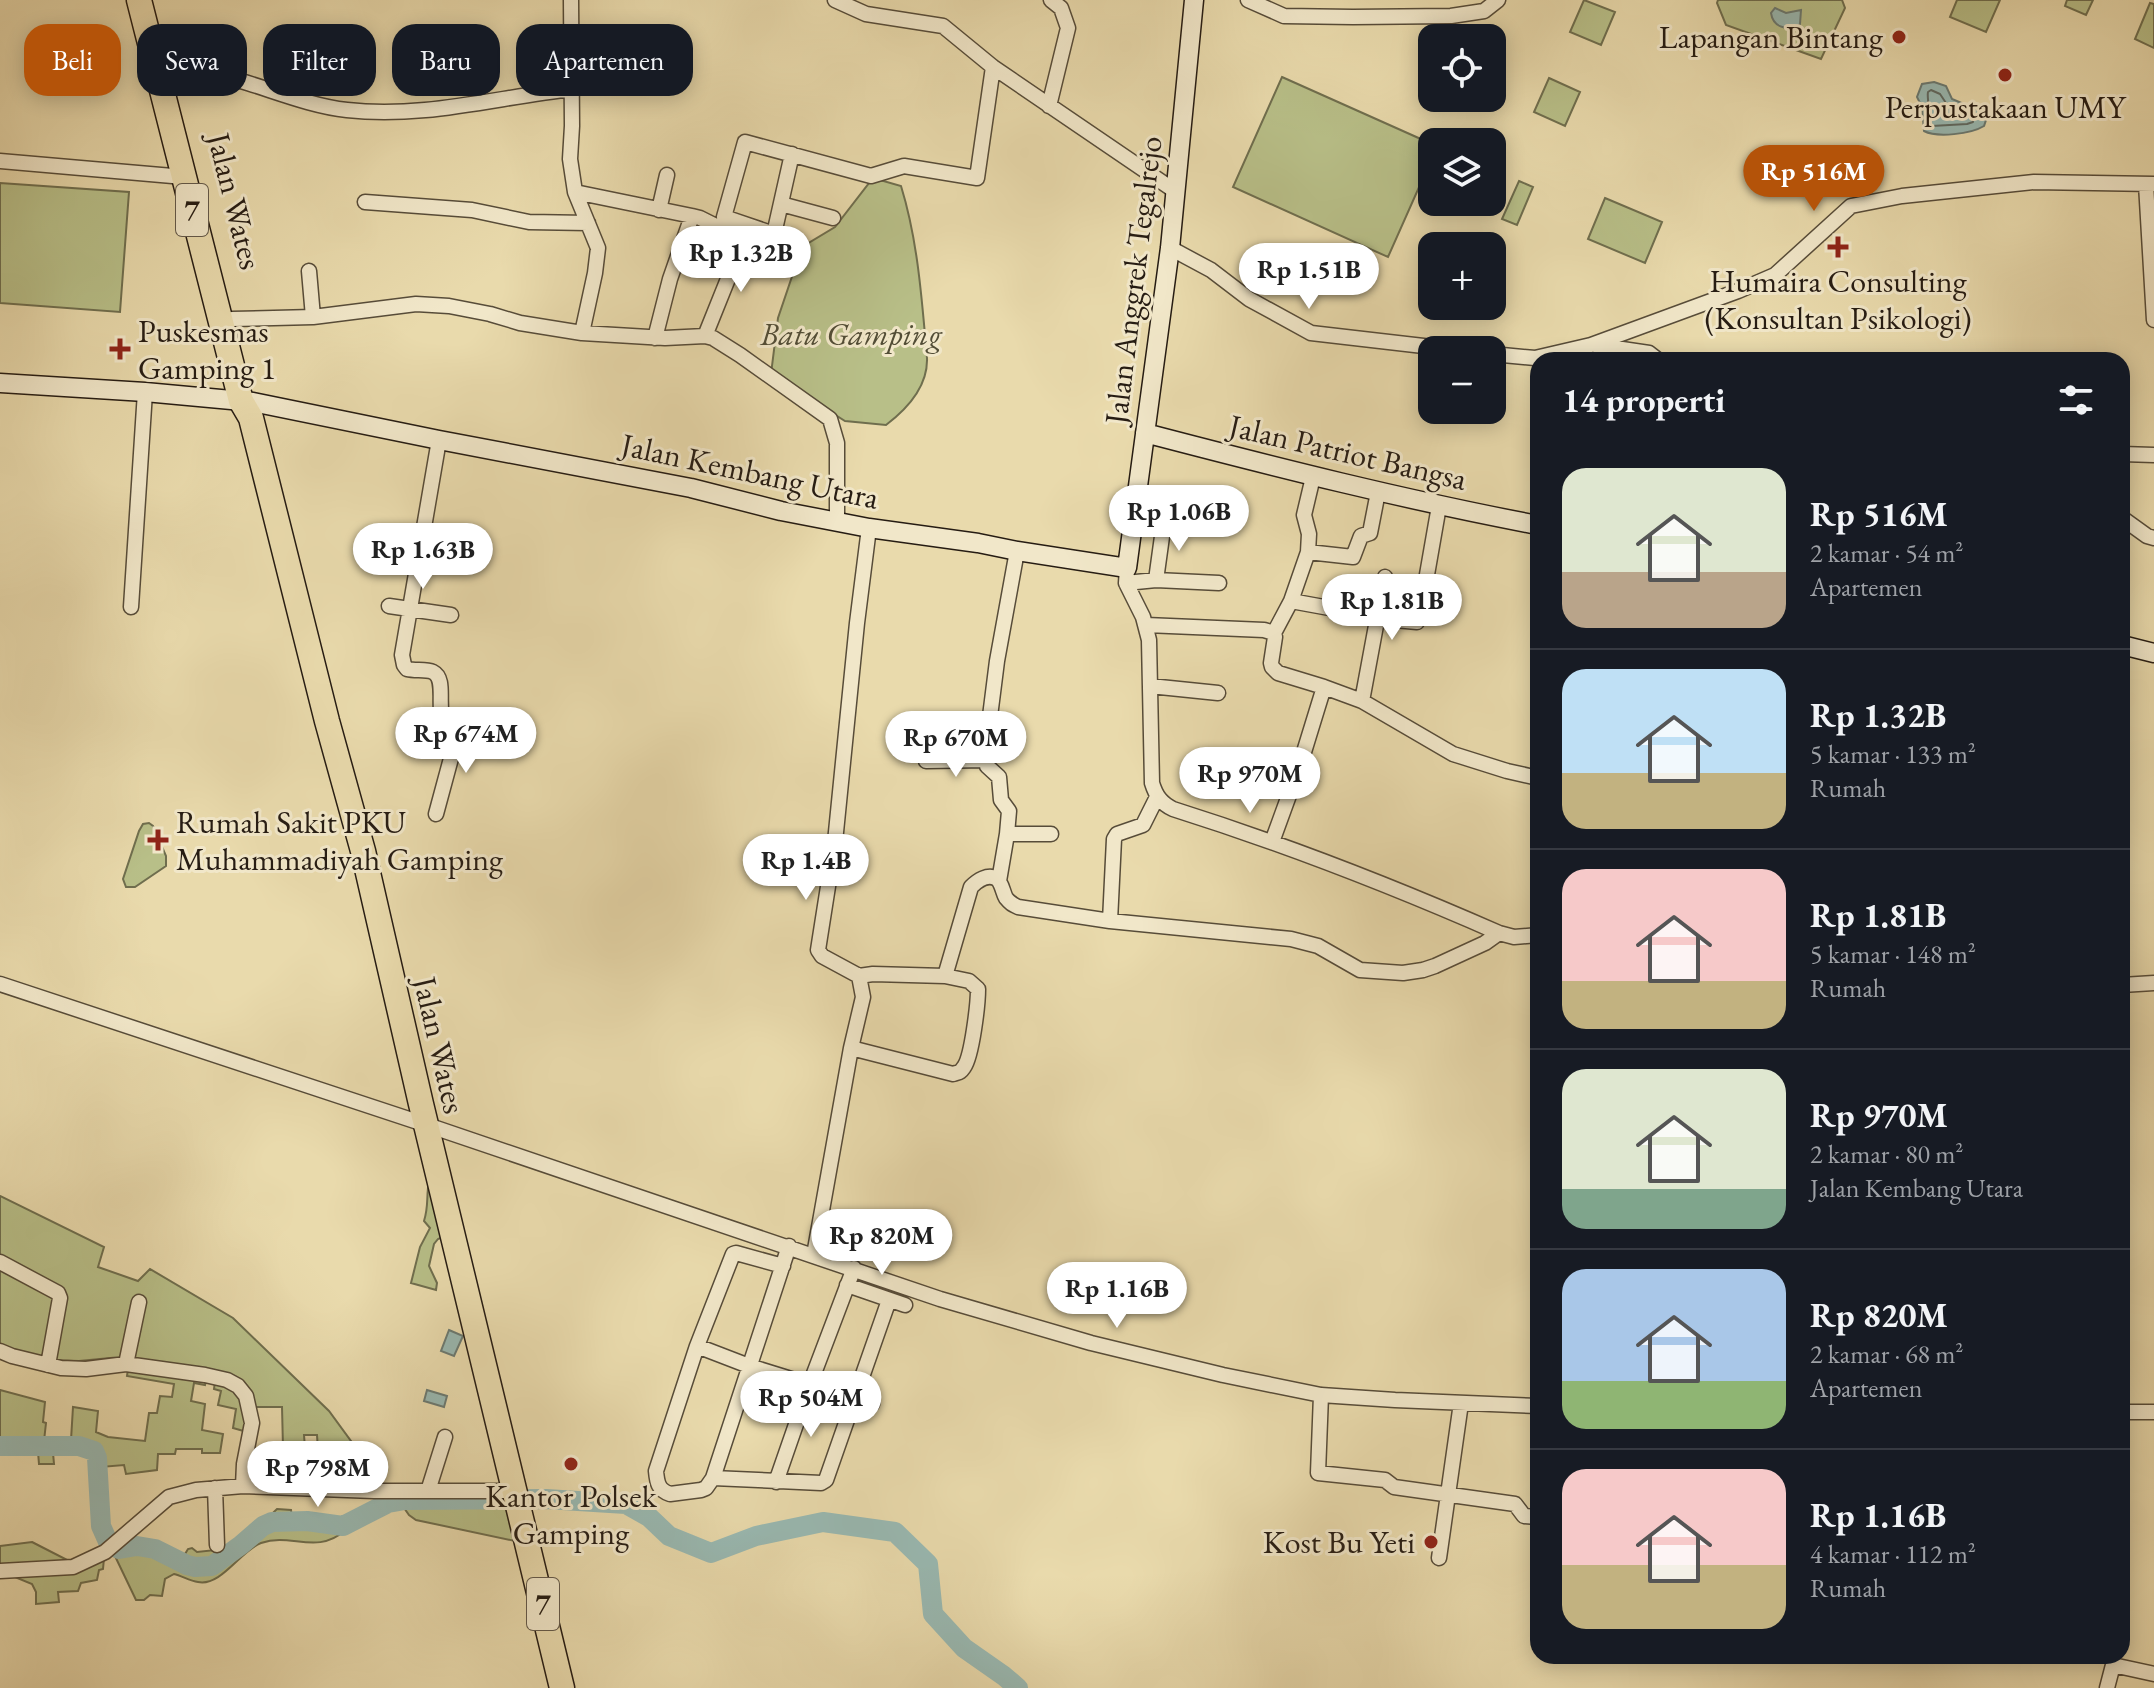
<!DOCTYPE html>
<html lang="id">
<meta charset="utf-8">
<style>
:root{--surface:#171b24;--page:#20242c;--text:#f1f3f6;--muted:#9ea1a6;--line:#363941;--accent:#b45309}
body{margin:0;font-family:"EB Garamond",serif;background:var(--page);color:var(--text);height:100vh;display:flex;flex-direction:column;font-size:30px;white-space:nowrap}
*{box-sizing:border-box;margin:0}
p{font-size:26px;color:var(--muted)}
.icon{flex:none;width:44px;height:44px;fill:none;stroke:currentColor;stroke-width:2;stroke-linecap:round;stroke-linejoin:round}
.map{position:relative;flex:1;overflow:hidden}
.drawer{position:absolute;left:1530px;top:352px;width:600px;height:1312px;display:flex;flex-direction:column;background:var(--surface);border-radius:24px;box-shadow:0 4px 20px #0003}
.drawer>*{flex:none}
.top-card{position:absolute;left:24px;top:24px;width:760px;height:72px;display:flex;gap:16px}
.controls{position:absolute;left:1418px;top:24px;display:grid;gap:16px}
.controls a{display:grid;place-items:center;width:88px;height:88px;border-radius:16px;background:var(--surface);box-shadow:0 4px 20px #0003;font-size:40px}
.price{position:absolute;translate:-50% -68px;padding:0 18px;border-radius:28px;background:#fff;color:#222;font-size:26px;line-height:52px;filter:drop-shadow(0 2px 4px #0008)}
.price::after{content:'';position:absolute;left:50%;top:48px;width:24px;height:18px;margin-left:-12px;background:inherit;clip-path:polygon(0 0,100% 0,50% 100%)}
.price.active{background:var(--accent);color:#fff}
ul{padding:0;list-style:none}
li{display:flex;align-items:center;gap:24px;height:200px;padding:0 32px}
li+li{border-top:2px solid var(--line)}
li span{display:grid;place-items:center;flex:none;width:224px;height:160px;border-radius:24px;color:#555}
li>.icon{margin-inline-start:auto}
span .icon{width:96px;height:96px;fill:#fffc;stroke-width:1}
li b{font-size:34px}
h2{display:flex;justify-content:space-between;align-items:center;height:96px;padding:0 32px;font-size:34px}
.chip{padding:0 28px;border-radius:24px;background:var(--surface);box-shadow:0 4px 20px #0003;font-size:28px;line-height:72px}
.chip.active{background:var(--accent);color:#fff}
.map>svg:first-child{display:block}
.green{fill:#b8bf88;stroke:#6f6e4e;stroke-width:2}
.water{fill:#99b9b2;stroke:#6b7a72;stroke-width:2}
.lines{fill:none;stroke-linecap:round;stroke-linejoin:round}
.shore{stroke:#606a62;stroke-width:2}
.river{stroke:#99b9b2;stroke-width:20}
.street-casing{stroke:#574c39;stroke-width:17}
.secondary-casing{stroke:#261c13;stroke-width:21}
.highway-casing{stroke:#261c13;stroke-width:27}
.street{stroke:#f1e7c9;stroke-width:14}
.secondary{stroke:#f1e7c9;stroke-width:18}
.highway{stroke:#e9daac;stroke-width:24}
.poi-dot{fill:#8f2418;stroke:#f1e7c9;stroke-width:3}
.labels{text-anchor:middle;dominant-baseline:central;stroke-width:6;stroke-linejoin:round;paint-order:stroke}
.shield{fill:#f1e7c9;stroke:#63594a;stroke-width:2}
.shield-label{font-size:30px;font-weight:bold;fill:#261c13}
.poi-label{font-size:32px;fill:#261c13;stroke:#f1e7c9}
.street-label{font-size:32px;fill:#261c13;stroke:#f1e7c9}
.park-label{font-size:32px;font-style:italic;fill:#524d36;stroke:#f1e7c9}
</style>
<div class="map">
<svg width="2154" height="1688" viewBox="0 0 2154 1688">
<rect width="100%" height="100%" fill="#e9daac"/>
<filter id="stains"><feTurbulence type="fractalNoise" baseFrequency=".0025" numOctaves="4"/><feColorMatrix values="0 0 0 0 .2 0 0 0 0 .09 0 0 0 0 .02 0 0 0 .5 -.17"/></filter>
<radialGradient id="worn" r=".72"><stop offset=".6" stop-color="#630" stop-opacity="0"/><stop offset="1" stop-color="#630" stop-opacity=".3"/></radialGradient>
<path class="green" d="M1584 0 1615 12 1601 45 1570 32Z
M1718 0H1842L1845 8 1821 59 1726 25 1717 3Z
M1957 0H2000L1986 32 1950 17Z
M2067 0H2093L2086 15 2065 6Z
M2150 3 2154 4V48L2135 39Z
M1282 77 1432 144V158L1388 257 1233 187Z
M1549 78 1580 92 1565 126 1534 112Z
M873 178 901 186C918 241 922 301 927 358 928 386 907 409 886 425L845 421 771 374 778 318 802 247 835 227Z
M1519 181 1533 187 1517 225 1502 219Z
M0 183 129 192 120 312 0 303Z
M1605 198 1662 222 1645 263 1588 239Z
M149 823 153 826 166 856V866L135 887H126L123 879 139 831 143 824Z
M429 1181 443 1237 438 1239 434 1244 429 1266 437 1283 436 1290 411 1283 420 1247 430 1228 424 1221C429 1205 426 1196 429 1181Z
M0 1196 104 1247 98 1267 138 1281 150 1269 233 1318 329 1411 362 1456 381 1477H335L334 1452 318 1451 317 1435H304L305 1448 283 1447 282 1407H254L247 1432 233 1428 236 1409 218 1405 221 1391 214 1389 215 1382 206 1381 205 1385 194 1383 191 1401 205 1404 202 1430 223 1434 220 1453H202V1449H176L175 1454H158L157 1470 126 1474 124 1465 101 1467C101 1446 90 1444 71 1440L73 1407 98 1411 96 1432 108 1437 145 1441 149 1413H157L160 1396 172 1397 174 1384 127 1376 130 1356 79 1361 48 1360 0 1347Z
M0 1390 45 1402 43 1422 46 1423 44 1441 52 1442 54 1464H39L38 1452 20 1454 0 1451Z
M331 1454 333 1475 305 1476 304 1456Z
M505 1504 515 1541 416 1520 409 1515 402 1505Z
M277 1509 291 1510 292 1518C312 1518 330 1517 346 1530 315 1556 292 1532 261 1543 241 1550 221 1587 198 1582 190 1581 182 1576 174 1574L165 1579 162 1596 150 1595 144 1600H136L114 1554 123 1553 137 1548 146 1549 164 1557 185 1554 188 1549 192 1548 197 1552 215 1550 216 1561 251 1534Z
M32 1542 69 1561 104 1558 103 1569 99 1570 97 1580 81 1583 78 1591 58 1592 59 1602 36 1604V1592L32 1584 0 1571V1546Z"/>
<path class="water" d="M1775 8 1786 13 1801 10 1800 24 1796 28C1784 29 1773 27 1771 13Z
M1934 82 1946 86 1952 99 1988 114 1984 126C1971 134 1937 138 1924 131L1922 107 1917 97 1922 84Z
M449 1330 463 1336 454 1356 441 1351Z
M427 1390 447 1396 444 1407 424 1401Z"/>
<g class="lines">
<path class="shore" d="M1931 90 1940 94 1948 106 1972 116 1973 122 1967 124 1932 126C1930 122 1927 95 1928 92Z"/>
<path class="river" d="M0 1446H79L94 1451 97 1458 101 1526 109 1544 119 1549 137 1546 155 1549 187 1565 195 1567 212 1566 241 1545 263 1526 272 1522 307 1521 343 1526 388 1503 405 1500 546 1499 626 1504 649 1517 669 1536 711 1553 756 1536 823 1522 895 1532 928 1564 933 1614 964 1648 1004 1676 1018 1688"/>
<g class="street-casing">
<path id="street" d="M571 0 572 126 570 159 575 192 598 248 595 273 582 333
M835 0 866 14 943 26 993 67 1175 191
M1248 0 1284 16 1353 17 1451 16 1484 11 1498 0
M162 89C188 82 213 78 241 81 275 91 311 106 347 110 422 119 498 97 572 89
M1049 106 1068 28 1061 8 1051 0
M792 154 774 234 724 217 745 142 871 176 904 166 977 178 993 67
M0 161 184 177
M2146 184 2154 320
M575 192 692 216 670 279 655 338
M365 202 472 210 529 222 588 223
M781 204 833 218
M659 210 667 175
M692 216 700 218 734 235 762 242
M1170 248 1211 270 1249 299 1311 333 1458 350
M309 271 313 317
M232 319 313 317 416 304 449 306 490 314 520 323 582 333 665 338 705 336 713 338 740 355 830 419 837 443V520
M705 336 744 239
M1595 345 1649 353 1658 360
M1492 354 1535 358 1591 345 1738 291 1775 275 1851 206 1902 196 2034 182 2154 184
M439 440 402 655 404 665 407 669C415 671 426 669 433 672 447 679 436 707 444 722L493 728
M2122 454 2154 455
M2122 518 2147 536 2154 538
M1308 552 1353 557 1361 536 1370 533 1378 492
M1127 568 1126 583 1143 617 1149 640 1152 783C1156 796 1161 803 1173 809 1284 844 1392 886 1499 933L1514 937 1538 935
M1156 580 1164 522
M1126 583 1156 580 1219 583
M1291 601 1395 620 1417 622 1421 609 1439 506
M389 606 451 615
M131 607 145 392
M1146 625 1264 630 1274 633 1275 637 1271 663 1272 667 1278 673 1324 687 1362 701 1453 754 1507 771 1538 778
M1274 633 1291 601 1308 552 1309 534 1304 515 1313 477
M1150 686 1218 693
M1362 701 1385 577
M926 761 986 760
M436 814 460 725
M1007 834H1051
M1272 842 1300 765 1324 687
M999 881 1007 834 1009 811 1001 800 999 777 987 766 986 748 997 661 1017 551
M1110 921 1114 839 1117 834 1143 825 1157 797
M859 976 873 974 945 976 971 887C977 881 988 873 997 879 1002 883 1003 893 1006 898 1010 903 1012 904 1018 907L1110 921 1291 939 1318 946 1360 970 1403 973 1423 970 1435 966 1485 943 1499 933
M0 984 436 1128 940 1299 1091 1343 1223 1375 1321 1395 1395 1400 1538 1406
M2122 985 2154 983
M851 1048 953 1074C959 1072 960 1073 964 1067 972 1056 978 1004 978 989L969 981 945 976
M814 1255 851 1048 863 997 859 976 822 956 818 950 835 842 857 623 869 528
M0 1262 58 1293 60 1298 48 1365
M783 1266 736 1253 733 1254 697 1346 656 1471C657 1482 658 1490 670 1494L701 1490 706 1488 713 1478C738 1401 763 1324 789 1246
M847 1285 905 1305
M697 1346 749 1366 872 1404
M0 1351 12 1356 61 1368 86 1369 126 1364 205 1375 227 1380 238 1386 246 1396 252 1423 244 1464 243 1486
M126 1364 139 1302
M1321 1395 1318 1473 1385 1480 1394 1487 1515 1504 1524 1516 1538 1517
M2122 1412H2154
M713 1478 821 1483 826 1480 889 1300
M776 1482 810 1384 854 1268
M215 1488 217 1545
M428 1491 445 1437
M1439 1558 1461 1403
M0 1571 73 1567 105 1552 169 1497 196 1490 243 1486 374 1491H504L514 1488
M2107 1688 2113 1665 2154 1674"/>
</g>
<g class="secondary-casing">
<path id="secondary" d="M0 383 145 392 253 402 439 440 691 488 781 511 869 528 978 543 1017 551 1127 568 1170 248 1194 0
M1145 433C1275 467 1405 500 1538 525
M2122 645 2154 653"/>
</g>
<g class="highway-casing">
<path id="highway" d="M139 0 241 401 251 418 327 721 363 851 421 1104 562 1688"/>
</g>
<use href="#street" class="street"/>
<use href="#secondary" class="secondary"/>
<use href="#highway" class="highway"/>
</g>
<g class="poi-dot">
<circle cx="1899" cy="37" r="8"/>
<circle cx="2005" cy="75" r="8"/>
<path d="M1834 235h8v8h8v8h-8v8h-8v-8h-8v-8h8z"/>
<path d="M116 337h8v8h8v8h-8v8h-8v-8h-8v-8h8z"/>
<path d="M154 828h8v8h8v8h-8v8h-8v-8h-8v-8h8z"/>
<circle cx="571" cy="1464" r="8"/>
<circle cx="1431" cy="1542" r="8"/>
</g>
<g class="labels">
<g class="shield">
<rect x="176" y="184" width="32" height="52" rx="6"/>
<rect x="527" y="1578" width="32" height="52" rx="6"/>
</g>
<g class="shield-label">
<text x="192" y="210">7</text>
<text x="543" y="1604">7</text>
</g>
<g class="poi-label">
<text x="1883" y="37" text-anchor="end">Lapangan Bintang</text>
<text x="2005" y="107">Perpustakaan UMY</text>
<text x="1838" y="281">Humaira Consulting<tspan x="1838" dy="37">(Konsultan Psikologi)</tspan></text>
<text x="138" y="331" text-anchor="start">Puskesmas<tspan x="138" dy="37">Gamping 1</tspan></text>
<text x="176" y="822" text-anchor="start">Rumah Sakit PKU<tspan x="176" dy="37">Muhammadiyah Gamping</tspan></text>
<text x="571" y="1496">Kantor Polsek<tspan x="571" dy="37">Gamping</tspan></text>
<text x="1415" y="1542" text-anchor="end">Kost Bu Yeti</text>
</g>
<g class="street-label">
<text transform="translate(235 201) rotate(76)">Jalan Wates</text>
<text transform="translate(1133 280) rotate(-83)">Jalan Anggrek Tegalrejo</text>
<text transform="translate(1348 452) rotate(13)">Jalan Patriot Bangsa</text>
<text transform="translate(750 471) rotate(12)">Jalan Kembang Utara</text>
<text transform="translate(440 1045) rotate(77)">Jalan Wates</text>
</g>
<g class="park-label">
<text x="851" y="334">Batu Gamping</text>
</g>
</g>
<rect width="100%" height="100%" filter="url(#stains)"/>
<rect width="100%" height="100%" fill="url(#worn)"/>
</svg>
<div class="controls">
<a><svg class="icon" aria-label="locate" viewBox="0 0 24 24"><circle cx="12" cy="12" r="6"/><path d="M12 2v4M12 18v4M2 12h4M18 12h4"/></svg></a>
<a><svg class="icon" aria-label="layers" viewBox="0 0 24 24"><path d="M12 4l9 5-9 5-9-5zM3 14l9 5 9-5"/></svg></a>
<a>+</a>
<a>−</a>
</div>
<b class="price active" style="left:1814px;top:213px">Rp 516M</b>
<b class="price" style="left:741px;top:294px">Rp 1.32B</b>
<b class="price" style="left:1309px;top:311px">Rp 1.51B</b>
<b class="price" style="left:1179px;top:553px">Rp 1.06B</b>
<b class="price" style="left:423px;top:591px">Rp 1.63B</b>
<b class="price" style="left:1392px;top:642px">Rp 1.81B</b>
<b class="price" style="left:466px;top:775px">Rp 674M</b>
<b class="price" style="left:956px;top:779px">Rp 670M</b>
<b class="price" style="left:1250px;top:815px">Rp 970M</b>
<b class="price" style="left:806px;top:902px">Rp 1.4B</b>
<b class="price" style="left:882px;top:1277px">Rp 820M</b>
<b class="price" style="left:1117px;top:1330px">Rp 1.16B</b>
<b class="price" style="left:811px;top:1439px">Rp 504M</b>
<b class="price" style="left:318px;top:1509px">Rp 798M</b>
<div class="top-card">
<a class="chip active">Beli</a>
<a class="chip">Sewa</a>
<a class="chip">Filter</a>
<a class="chip">Baru</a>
<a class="chip">Apartemen</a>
</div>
<section class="drawer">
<h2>14 properti<svg class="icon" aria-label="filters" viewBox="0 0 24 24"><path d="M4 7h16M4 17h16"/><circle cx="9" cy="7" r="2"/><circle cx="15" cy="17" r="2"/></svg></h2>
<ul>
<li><span style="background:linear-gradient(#dfe7d0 65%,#b9a48a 0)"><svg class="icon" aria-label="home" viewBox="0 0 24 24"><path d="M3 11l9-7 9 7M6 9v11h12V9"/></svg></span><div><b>Rp 516M</b><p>2 kamar · 54 m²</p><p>Apartemen</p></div></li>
<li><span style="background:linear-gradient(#bfe0f5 65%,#c2b280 0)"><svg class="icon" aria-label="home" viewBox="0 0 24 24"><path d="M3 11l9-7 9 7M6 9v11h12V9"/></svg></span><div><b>Rp 1.32B</b><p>5 kamar · 133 m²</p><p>Rumah</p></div></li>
<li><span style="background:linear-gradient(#f6c9c9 70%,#c2b280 0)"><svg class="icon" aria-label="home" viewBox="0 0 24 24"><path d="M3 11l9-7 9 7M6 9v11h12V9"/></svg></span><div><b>Rp 1.81B</b><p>5 kamar · 148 m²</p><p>Rumah</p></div></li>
<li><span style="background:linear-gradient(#dfe7d0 75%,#7fa58c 0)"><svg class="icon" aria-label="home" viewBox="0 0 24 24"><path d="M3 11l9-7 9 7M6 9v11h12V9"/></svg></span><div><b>Rp 970M</b><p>2 kamar · 80 m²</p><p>Jalan Kembang Utara</p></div></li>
<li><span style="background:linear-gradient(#a9c7e8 70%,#8fb573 0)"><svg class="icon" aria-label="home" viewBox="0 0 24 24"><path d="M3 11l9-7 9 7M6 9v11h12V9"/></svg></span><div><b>Rp 820M</b><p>2 kamar · 68 m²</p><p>Apartemen</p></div></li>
<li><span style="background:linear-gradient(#f6c9c9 60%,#c2b280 0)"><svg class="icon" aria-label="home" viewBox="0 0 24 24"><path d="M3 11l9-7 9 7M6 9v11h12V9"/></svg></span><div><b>Rp 1.16B</b><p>4 kamar · 112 m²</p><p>Rumah</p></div></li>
</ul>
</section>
</div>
